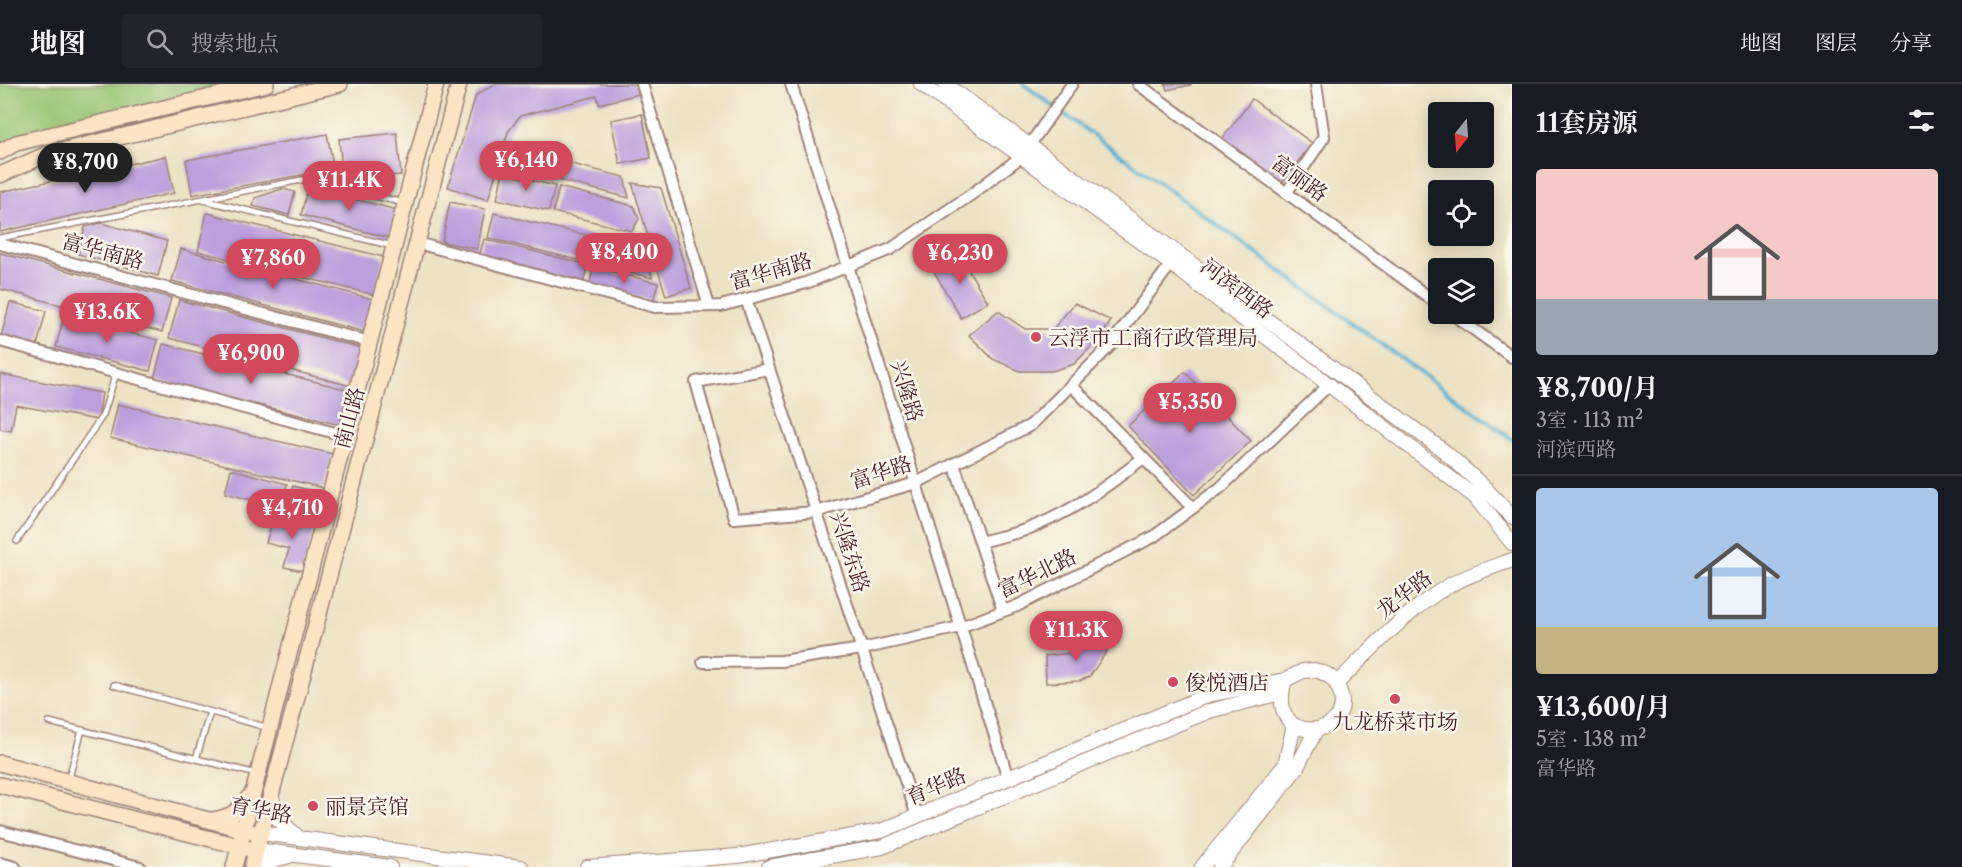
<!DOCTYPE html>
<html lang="zh">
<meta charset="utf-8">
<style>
:root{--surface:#171b24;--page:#20242c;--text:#f1f3f6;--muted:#9ea1a6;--line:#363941;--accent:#d1495b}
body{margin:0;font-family:"Libre Caslon Text","Noto Serif SC",serif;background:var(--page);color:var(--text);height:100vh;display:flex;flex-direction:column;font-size:22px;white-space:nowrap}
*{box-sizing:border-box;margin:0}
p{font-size:20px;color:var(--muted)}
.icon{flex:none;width:33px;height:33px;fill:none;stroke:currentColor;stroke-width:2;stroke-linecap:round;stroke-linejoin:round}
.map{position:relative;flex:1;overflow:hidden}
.sheet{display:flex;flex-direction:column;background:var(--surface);width:450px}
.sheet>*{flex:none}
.needle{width:39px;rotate:197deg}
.fabs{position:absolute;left:1428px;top:18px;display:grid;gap:12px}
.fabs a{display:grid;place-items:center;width:66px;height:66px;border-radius:6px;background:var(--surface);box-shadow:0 3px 15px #0003;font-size:30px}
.price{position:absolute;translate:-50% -51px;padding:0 14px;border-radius:21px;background:var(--accent);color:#fff;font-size:20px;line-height:39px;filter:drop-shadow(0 2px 3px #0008)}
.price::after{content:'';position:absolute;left:50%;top:36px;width:18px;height:14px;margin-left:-9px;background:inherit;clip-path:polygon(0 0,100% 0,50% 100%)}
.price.selected{background:#222;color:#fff}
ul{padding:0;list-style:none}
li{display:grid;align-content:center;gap:12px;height:318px;padding:0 24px}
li+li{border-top:2px solid var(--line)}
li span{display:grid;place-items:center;height:186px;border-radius:6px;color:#555}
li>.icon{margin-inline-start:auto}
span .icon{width:108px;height:108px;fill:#fffc;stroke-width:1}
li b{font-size:26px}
h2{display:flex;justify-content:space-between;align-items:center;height:72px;padding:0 24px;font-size:26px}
header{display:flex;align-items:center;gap:36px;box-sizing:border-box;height:84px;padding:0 30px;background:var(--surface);border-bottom:2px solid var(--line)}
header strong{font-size:28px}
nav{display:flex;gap:33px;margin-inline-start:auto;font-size:21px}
.search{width:420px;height:54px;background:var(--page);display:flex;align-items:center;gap:15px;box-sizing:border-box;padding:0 21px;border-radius:6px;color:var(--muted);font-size:22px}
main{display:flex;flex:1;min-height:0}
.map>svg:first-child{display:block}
.green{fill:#97c371;stroke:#70714e;stroke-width:1.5}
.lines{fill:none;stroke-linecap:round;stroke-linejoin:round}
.stream{stroke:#55b1d3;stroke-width:4}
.building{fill:#bc9fdd}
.service-casing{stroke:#9c8177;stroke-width:8}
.minor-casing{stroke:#9c8177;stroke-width:14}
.tertiary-casing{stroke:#9c8177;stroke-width:16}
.secondary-casing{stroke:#9c8177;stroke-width:18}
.service{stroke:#fff;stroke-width:5}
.minor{stroke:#fff;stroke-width:10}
.tertiary{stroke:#fff;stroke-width:14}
.secondary{stroke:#fce5c4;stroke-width:15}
.poi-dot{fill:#d1495b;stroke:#fbf7ec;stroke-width:2}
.labels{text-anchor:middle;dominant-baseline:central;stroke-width:5;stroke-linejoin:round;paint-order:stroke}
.street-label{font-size:21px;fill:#4a1f2b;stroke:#fbf7ec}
.poi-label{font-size:21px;fill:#4a1f2b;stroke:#fbf7ec;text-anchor:start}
</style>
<header>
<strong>地图</strong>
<div class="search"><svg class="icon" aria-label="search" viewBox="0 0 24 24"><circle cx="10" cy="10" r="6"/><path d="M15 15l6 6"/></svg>搜索地点</div>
<nav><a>地图</a><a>图层</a><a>分享</a></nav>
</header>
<main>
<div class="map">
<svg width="1512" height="783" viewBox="0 0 1512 783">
<rect width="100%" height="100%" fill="#fbf7ec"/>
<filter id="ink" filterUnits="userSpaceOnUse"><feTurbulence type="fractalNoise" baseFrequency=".0167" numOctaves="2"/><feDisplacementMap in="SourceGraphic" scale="12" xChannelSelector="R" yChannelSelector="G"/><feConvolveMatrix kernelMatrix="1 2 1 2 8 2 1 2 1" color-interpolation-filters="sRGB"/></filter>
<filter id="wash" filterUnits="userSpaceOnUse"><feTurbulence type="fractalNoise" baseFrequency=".008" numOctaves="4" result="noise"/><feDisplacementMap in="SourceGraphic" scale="24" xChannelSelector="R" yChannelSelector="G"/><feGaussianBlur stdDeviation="1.35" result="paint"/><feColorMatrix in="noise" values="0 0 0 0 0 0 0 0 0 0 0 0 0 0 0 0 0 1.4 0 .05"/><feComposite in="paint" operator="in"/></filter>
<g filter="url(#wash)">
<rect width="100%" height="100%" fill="#ede3c3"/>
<path class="green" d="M0 0H266L0 68Z"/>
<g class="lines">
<path class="stream" d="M1023 0 1512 355"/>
</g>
<g id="blocks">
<path class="building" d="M495 0H636L639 10 599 20 597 12 520 32 508 48 488 116 448 103 476 11Z
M1165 0H1191V1L1167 6Z
M1252 15 1312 59 1282 99 1222 55Z
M642 30 651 74 620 80 611 36Z
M397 49 401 91 343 96 339 55Z
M327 50 334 85 192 111 186 76Z
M512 65 624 93 629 114 507 83Z
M166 72 174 109 0 148V108Z
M503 89 555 102 549 127 497 115Z
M632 99 661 104 691 204 666 212Z
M308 103 397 126 390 154 301 131Z
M559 103 634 122 639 135 632 147 553 128Z
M282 105 295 108 289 131 253 122 255 114Z
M450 118 485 125 477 165 442 158Z
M207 129 384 173 375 211 198 167Z
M494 129 648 166 652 194 488 154Z
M101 139 167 157 158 192 78 170 85 143Z
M484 155 588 181 583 199 479 173Z
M181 165 373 215 365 248 172 197Z
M0 169 171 214 162 248 0 205Z
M958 169 988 218 961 234 932 184Z
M594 183 658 199 653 217 589 201Z
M179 216 361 264 351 302 169 254Z
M10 218 46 227 37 262 1 253Z
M1075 219 1111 237 1099 255 1074 280 1052 287H1020L993 275 969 251 998 227 1025 245H1053Z
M64 232 158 256 150 287 56 263Z
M163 260 349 306 341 341 154 296Z
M1185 288 1251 357 1194 411 1128 342Z
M0 290 102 309 98 336 16 321 11 347 0 345Z
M118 320 333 370 324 404 110 354Z
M231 385 287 400 281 424 225 409Z
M293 402 324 410 317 437 286 430Z
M274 431 315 442 303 487 284 483 289 465 266 459Z
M1090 548 1109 564 1090 592 1080 597 1046 599 1045 572 1071 569Z"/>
</g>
</g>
<g filter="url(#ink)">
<use href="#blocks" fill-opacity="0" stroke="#9c8177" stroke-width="1.5"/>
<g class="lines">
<g class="service-casing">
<path id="service" d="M204 116 393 162
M0 154 307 95 404 119
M17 457 103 331 116 289
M114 601 269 644
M49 638 257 690
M196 675 210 628
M68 697 82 646"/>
</g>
<g class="minor-casing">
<path id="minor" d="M642 0 709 222
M791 0 1008 694
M1138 0 1438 220
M1287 108 1324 53 1316 0
M417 159 655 223 721 222 806 199 891 165 972 110 1022 72 1072 0
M0 160 370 258
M746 215 917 732
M1452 230 1512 273
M0 257 346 352
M769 285 696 298 734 434 816 428 916 399 1031 341 1109 263 1171 180
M1071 301 1193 424
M954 380 1003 527
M980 458C995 454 1010 451 1025 446 1069 430 1107 403 1143 374
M703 578 782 577 862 565 960 543 1017 522 1153 453 1220 404 1329 301
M0 747 140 783
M0 779 15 783"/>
</g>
<g class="tertiary-casing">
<path id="tertiary" d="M921 0 1171 180 1431 379 1475 413 1512 459
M945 0 1176 168 1444 367 1484 403 1512 433
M1313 586C1327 588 1336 595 1340 608 1356 654 1264 666 1285 596L1303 587Z
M1337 599C1372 565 1406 527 1448 502 1467 491 1491 484 1512 476
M271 709 277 734 299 754
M261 749 521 783
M257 766 390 783
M260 783 274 776 289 772
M587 783 738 772 881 747 1208 611 1285 596
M769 783 882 763 1209 627 1281 609
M1202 783 1285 681 1294 641
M1220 783 1296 685 1316 646"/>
</g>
<g class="secondary-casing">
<path id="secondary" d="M0 68 16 59 266 0
M0 91 45 71 340 0
M0 679 252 748
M0 701 250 765
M211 736C232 734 237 728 250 712
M234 783 436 0
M252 783 459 0"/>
</g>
<use href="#service" class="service"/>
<use href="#minor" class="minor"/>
<use href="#tertiary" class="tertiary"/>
<use href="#secondary" class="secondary"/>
</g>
</g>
<g class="poi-dot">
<circle cx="1036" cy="253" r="6"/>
<circle cx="1173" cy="598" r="6"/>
<circle cx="1395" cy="615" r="6"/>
<circle cx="313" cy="722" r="6"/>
</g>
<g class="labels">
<g class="street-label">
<text transform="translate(1300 94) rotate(36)">富丽路</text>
<text transform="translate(103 167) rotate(15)">富华南路</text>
<text transform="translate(771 187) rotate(-16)">富华南路</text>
<text transform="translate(1237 204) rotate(37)">河滨西路</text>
<text transform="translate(907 307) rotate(73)">兴隆路</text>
<text transform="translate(349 334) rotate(-75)">南山路</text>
<text transform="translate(881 388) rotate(-18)">富华路</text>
<text transform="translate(850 468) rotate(72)">兴隆东路</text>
<text transform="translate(1037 489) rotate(-26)">富华北路</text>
<text transform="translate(1404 510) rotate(-38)">龙华路</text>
<text transform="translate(936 702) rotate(-23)">育华路</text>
<text transform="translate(261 726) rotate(10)">育华路</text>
</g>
<g class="poi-label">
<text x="1048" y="253">云浮市工商行政管理局</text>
<text x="1185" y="598">俊悦酒店</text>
<text x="1395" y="637" text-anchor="middle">九龙桥菜市场</text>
<text x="325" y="722">丽景宾馆</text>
</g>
</g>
</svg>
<div class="fabs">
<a><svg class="needle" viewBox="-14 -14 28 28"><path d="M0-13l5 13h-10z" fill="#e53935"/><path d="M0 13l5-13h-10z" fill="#9ea1a6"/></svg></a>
<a><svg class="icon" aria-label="locate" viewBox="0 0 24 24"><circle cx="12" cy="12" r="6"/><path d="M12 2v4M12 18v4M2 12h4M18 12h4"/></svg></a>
<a><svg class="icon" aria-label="layers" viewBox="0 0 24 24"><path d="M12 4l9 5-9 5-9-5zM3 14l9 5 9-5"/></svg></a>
</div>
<b class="price" style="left:526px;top:108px">¥6,140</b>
<b class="price selected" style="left:85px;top:110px">¥8,700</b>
<b class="price" style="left:349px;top:128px">¥11.4K</b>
<b class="price" style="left:624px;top:200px">¥8,400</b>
<b class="price" style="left:960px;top:201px">¥6,230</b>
<b class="price" style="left:273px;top:206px">¥7,860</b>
<b class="price" style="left:107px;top:260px">¥13.6K</b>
<b class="price" style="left:251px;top:301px">¥6,900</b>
<b class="price" style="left:1190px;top:350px">¥5,350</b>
<b class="price" style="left:292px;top:456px">¥4,710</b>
<b class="price" style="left:1076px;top:578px">¥11.3K</b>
</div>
<section class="sheet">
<h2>11套房源<svg class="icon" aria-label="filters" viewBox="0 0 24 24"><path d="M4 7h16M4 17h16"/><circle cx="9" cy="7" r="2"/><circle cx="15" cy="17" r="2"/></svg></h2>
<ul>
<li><span style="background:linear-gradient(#f6c9c9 70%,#9aa5b1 0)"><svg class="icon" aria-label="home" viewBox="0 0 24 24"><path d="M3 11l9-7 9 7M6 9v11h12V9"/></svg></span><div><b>¥8,700/月</b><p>3室 · 113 m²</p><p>河滨西路</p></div></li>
<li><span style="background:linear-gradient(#a9c7e8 75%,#c2b280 0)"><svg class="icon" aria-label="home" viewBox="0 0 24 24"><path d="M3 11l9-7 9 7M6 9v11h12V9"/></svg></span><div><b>¥13,600/月</b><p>5室 · 138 m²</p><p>富华路</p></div></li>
</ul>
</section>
</main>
